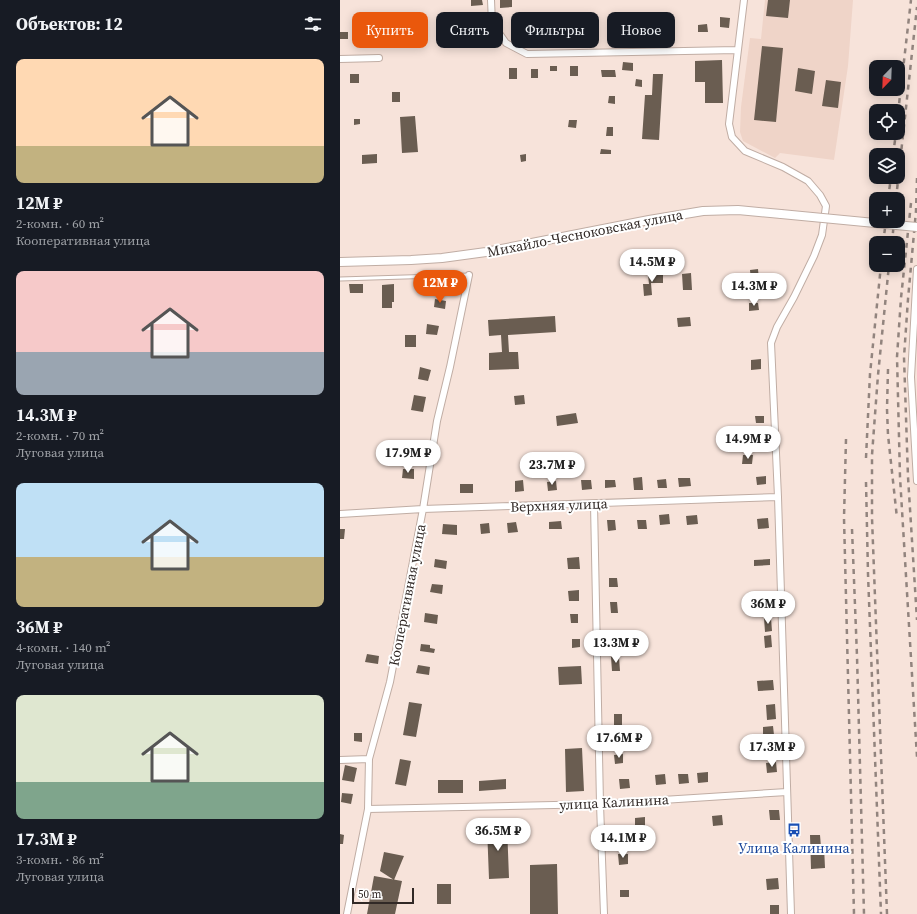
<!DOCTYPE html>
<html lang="ru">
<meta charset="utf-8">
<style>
:root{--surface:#171b24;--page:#242831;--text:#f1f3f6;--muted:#9ea1a6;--accent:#ea580c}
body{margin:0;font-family:"Source Serif 4",serif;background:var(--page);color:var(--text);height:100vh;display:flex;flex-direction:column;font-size:15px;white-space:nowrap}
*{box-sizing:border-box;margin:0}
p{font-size:13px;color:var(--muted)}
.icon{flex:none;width:22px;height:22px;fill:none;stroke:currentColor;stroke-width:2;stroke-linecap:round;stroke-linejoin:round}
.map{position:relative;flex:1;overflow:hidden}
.side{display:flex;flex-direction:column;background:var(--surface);width:340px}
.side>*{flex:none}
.banner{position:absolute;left:12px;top:12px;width:380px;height:36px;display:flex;gap:8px}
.needle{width:26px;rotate:203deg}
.buttons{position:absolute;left:529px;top:60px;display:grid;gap:8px}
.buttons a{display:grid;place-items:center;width:36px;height:36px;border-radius:8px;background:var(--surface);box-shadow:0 2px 10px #0003;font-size:20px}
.scale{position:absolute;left:12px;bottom:10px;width:62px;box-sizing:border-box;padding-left:4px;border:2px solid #312926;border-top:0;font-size:11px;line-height:14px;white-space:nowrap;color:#312926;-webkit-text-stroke:3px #fff;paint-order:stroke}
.price{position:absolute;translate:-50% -34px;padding:0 9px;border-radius:14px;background:#fff;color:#222;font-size:13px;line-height:26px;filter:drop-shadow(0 1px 2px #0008)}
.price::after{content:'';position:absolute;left:50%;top:24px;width:12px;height:9px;margin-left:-6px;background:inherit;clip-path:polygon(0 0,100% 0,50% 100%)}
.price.selected{background:var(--accent);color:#fff}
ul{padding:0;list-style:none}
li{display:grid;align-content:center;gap:8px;height:212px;padding:0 16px}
li span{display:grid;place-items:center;height:124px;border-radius:8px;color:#555}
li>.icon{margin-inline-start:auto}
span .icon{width:72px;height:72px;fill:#fffc;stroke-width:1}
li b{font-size:17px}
h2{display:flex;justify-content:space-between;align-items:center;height:48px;padding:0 16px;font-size:17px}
.tag{padding:0 14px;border-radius:8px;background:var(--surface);box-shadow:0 2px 10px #0003;font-size:14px;line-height:36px}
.tag.selected{background:var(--accent);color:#fff}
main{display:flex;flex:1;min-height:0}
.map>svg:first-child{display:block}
.built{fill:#efd4c8}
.building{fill:#6a5d51}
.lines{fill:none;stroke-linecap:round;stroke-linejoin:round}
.service-casing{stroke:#c0ada4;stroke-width:5}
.minor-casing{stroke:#c0ada4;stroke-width:8}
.tertiary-casing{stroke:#c0ada4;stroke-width:10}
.service{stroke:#fff;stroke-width:3}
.minor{stroke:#fff;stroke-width:6}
.tertiary{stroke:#fff;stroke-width:8}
.rail{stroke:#92847e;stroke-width:2.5;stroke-dasharray:5 5;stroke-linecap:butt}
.tertiary-bridge-casing{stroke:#c0ada4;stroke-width:10;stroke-linecap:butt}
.tertiary-bridge{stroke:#fff;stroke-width:8}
.labels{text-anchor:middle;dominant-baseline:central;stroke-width:4;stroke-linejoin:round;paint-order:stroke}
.street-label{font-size:14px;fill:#312926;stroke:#fff}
.transit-label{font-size:14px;fill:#164399;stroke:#fff}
</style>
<main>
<section class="side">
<h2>Объектов: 12<svg class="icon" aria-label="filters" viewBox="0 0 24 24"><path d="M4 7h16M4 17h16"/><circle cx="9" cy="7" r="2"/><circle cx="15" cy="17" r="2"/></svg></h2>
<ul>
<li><span style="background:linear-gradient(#ffd9b3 70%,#c2b280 0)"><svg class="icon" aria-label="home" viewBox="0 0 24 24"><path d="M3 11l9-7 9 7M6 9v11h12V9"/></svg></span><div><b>12M ₽</b><p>2-комн. · 60 m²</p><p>Кооперативная улица</p></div></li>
<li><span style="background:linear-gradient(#f6c9c9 65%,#9aa5b1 0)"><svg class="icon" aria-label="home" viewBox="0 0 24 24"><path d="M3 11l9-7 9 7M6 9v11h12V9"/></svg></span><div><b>14.3M ₽</b><p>2-комн. · 70 m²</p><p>Луговая улица</p></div></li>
<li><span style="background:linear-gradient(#bfe0f5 60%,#c2b280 0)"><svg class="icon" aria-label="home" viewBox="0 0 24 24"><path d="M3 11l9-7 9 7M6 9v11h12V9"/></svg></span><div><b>36M ₽</b><p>4-комн. · 140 m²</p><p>Луговая улица</p></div></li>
<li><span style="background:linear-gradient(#dfe7d0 70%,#7fa58c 0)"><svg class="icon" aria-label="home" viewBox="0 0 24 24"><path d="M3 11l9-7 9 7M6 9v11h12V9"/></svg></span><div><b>17.3M ₽</b><p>3-комн. · 86 m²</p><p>Луговая улица</p></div></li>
</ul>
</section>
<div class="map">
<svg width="577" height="914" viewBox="0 0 577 914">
<rect width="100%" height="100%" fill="#f7e3da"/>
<path class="built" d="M425 0H513L508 66 494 160 440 153 435 158 403 141 400 132 401 107 410 38 421 39Z"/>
<path class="building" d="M131 0H142L143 5 131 6Z
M160 0H172V7L160 8Z
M428 0H450L448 18 426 16Z
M380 17 390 18 389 28 380 27Z
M278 22H291V30L279 31Z
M324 22V31H316V23Z
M249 23H256L257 31 250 32Z
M367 24 368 32H358V25Z
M216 25H226V33H216Z
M25 30H33V42H24Z
M0 32H8V39H0Z
M422 46 443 48 436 122 414 120Z
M382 60 383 103H365V82H355V61Z
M283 62 293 63V71L282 70Z
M210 66H217V71H210Z
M230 66H238V76H230Z
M169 68H177V79H169Z
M458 68 475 71 472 94 455 91Z
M191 69H198V78H191Z
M261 70H275L276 77H262Z
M10 74H19V83H10Z
M313 74H323L319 140 302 139 305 95H312Z
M296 79 302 80V87L295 86Z
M486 80 501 82 498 108 482 106Z
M52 92H60V102H52Z
M269 96H275V104L268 103Z
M75 116 78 152 62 153 60 117Z
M14 119H20V124L14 125Z
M229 120H237L236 128 228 127Z
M267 127H273V136H266Z
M261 149 271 150V154H260Z
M37 154V163L22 164V155Z
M186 154V161L181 162 180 155Z
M418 269 419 280 411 281 410 270Z
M351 273 352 290H343L342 274Z
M323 274V283H311L312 295 304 296 303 284H309L308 275Z
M95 281H106V289H96Z
M9 284H23V293H10Z
M54 284V302H52V308H42V285Z
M95 299 106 301 105 309 94 307Z
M409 303H418L419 310 409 311Z
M215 316 216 332 168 335 169 352H178L179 369 149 370V353L162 352 161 335 149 336 148 320Z
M350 317 351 326 338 327 337 318Z
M87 324 99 326 97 335 86 334Z
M65 335H76V347H65Z
M421 359V369L411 370V360Z
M80 367 91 370 88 381 78 379Z
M74 395 86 397 83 412 71 410Z
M184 395 185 404 175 405 174 396Z
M236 413 238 423 217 426 216 416Z
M415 416H424V423H416Z
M403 455H413L412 464H402Z
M63 469H74V479L62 478Z
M426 476V484L417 485 416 477Z
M302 477 303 490H294L293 478Z
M338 478H350L351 486 339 487Z
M326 479 327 488H318L317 480Z
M183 480 184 491 175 492V481Z
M241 480H251L252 489 242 490Z
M265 480H275L276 487 265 488Z
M216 481 217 490 208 491 207 482Z
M120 484H133V493H120Z
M329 514 330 524 320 525 319 515Z
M357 515 358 524 347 525 346 516Z
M428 518 429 528 418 529 417 519Z
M267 520H275L276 530 268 531Z
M297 520H306L307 529H298Z
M221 521 222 529H209V522Z
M176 522 178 532 168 533 167 523Z
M149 523 150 533 141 534 140 524Z
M103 524 117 525V535L102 534Z
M0 529H5L4 539H0Z
M239 557 240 569H228L227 558Z
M95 559 107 561 106 569 94 567Z
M430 559V565L414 566V560Z
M269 578H277L278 587H269Z
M92 584 103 585 102 594 90 592Z
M239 590V601H229L228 591Z
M430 599V607H417L416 600Z
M270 602H277L278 613H271Z
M85 613 98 615 97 624 84 622Z
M230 614H238V623H231Z
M424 618H431L432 631 425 632Z
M431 635 432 647 425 648 424 636Z
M232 639H240V647L232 648Z
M81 644 90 645V648L95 649 94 653 80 651Z
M27 654 39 656 38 664 25 662Z
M271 657H279L280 671H272Z
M78 665 90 667 89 675 76 673Z
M241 666 242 684 219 685 218 667Z
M433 680 434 690 418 691 417 681Z
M69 702 82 704 76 737 63 735Z
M435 704 436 719 427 720 426 705Z
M274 714H282V728H274Z
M433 726 434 735 423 736V727Z
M14 733H22V742L14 741Z
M242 748 244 791 226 792 225 749Z
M283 754V763L275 764 274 755Z
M60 759 71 761 66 786 55 784Z
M436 762 437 772 427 773 426 763Z
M5 765 17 768 14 782 2 780Z
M368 772V782L358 783 357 773Z
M325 774 326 784 316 785 315 775Z
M338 774H348L349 783 339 784Z
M166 779V789L139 791V781Z
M279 779H289L290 788 280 789Z
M98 780H123V793H98Z
M2 793 13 794 11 804 1 802Z
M429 810H439L440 820H430Z
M382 815 383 825 373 826 372 816Z
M305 817V827L295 828V818Z
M167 826 169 878 149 879 147 827Z
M278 829H284L285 840 279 841Z
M0 834 4 835 3 844H0Z
M470 835H480L481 847 484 846 485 868 471 869Z
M44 852 64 856 54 880 40 871Z
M278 854H288V864L279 865Z
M217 864 218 914H190V865Z
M34 876 62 881 55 914H27Z
M438 878 439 889 427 890 426 879Z
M97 884H111V904H97Z
M280 890H289V897H280Z
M430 905H439V914H430Z"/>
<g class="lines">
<g class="service-casing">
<path id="service" d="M0 279 129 275"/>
</g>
<g class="minor-casing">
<path id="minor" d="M151 0 152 23 166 43 187 54 397 50
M404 0 389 124 392 137 405 151 443 167 468 181 480 195 486 206 482 235 474 256 454 297 437 327 431 343 438 497 451 914
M0 59 39 58
M577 269 571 377 577 481
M254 504 260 804 264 914
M0 514 83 509 438 497
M0 760 29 759
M28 809 260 804 447 792
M7 914 28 809 29 759 50 682 83 509 97 421 110 367 129 275"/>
</g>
<g class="tertiary-casing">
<path id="tertiary" d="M0 262 71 260 102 258 146 252 309 220 363 211 398 210 441 214"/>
</g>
<use href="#service" class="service"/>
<use href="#minor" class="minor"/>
<use href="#tertiary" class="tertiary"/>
<path class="rail" d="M558 113 571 0
M553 155 556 133
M577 178 576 211 568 299 564 357 568 477 577 620
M548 199 551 177
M556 199 577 7
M571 203 561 298 557 357 560 477 577 757
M543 243 546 221
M552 243 554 221
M548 369 547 409 548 435 557 518
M506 439 504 518 514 914
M526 458 530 374 541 265
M526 482 528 574 541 914
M512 529 517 656 524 914
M547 914 532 518V455L534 428 538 375 549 265"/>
<g class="tertiary-bridge-casing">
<path id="tertiary-bridge" d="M441 214 577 227"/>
</g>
<use href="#tertiary-bridge" class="tertiary-bridge"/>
</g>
<defs>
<g id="bus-bare" transform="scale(1.08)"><path d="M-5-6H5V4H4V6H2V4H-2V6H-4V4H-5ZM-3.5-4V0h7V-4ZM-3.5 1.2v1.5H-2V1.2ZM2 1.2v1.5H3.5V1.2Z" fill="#1a4fb4" stroke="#fff" stroke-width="2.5" paint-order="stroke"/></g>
</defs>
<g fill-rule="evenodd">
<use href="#bus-bare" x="454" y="830"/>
</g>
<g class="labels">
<g class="street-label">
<text transform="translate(245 233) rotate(-11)">Михайло-Чесноковская улица</text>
<text transform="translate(219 505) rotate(-2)">Верхняя улица</text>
<text transform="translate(67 595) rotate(-79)">Кооперативная улица</text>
<text transform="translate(274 802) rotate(-3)">улица Калинина</text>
</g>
<g class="transit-label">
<text x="454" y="848">Улица Калинина</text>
</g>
</g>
</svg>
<div class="buttons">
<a><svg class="needle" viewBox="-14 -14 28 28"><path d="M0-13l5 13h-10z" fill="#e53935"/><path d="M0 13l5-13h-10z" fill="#9ea1a6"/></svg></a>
<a><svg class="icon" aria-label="locate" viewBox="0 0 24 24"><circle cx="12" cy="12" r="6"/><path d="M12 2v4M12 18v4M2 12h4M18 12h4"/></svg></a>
<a><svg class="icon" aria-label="layers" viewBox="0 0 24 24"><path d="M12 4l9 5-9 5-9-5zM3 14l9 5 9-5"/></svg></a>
<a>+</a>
<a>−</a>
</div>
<div class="scale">50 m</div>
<b class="price" style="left:312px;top:283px">14.5M ₽</b>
<b class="price selected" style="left:100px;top:304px">12M ₽</b>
<b class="price" style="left:414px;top:307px">14.3M ₽</b>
<b class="price" style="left:408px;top:460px">14.9M ₽</b>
<b class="price" style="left:68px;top:474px">17.9M ₽</b>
<b class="price" style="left:212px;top:486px">23.7M ₽</b>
<b class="price" style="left:428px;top:625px">36M ₽</b>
<b class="price" style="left:276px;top:664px">13.3M ₽</b>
<b class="price" style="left:279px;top:759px">17.6M ₽</b>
<b class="price" style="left:432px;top:768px">17.3M ₽</b>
<b class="price" style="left:158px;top:852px">36.5M ₽</b>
<b class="price" style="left:283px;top:859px">14.1M ₽</b>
<div class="banner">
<a class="tag selected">Купить</a>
<a class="tag">Снять</a>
<a class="tag">Фильтры</a>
<a class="tag">Новое</a>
</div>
</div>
</main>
